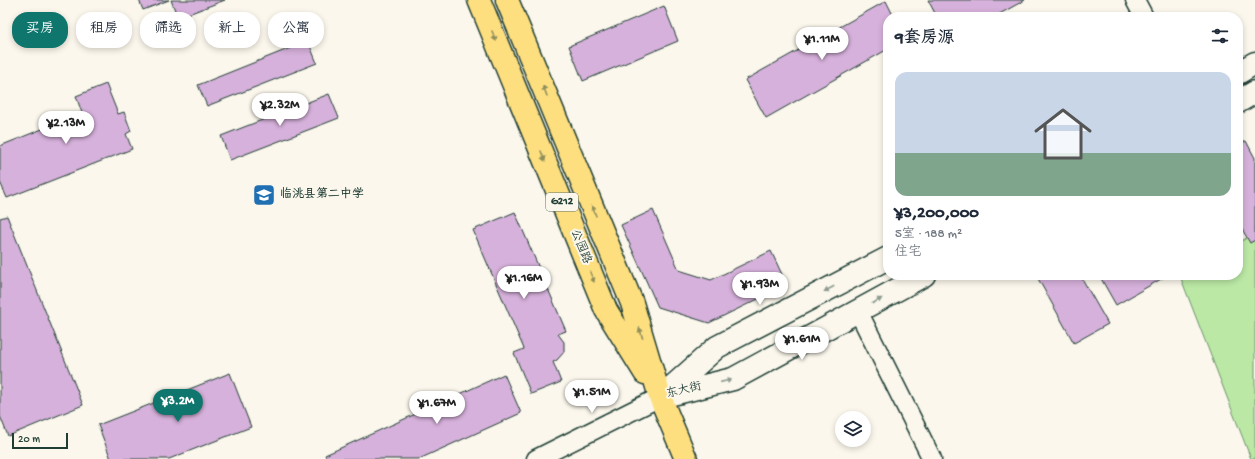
<!DOCTYPE html>
<html lang="zh">
<meta charset="utf-8">
<style>
:root{--surface:#fff;--page:#f6f6f7;--text:#1f2937;--muted:#747a83;--accent:#0f766e}
body{margin:0;font-family:"Gochi Hand","LXGW WenKai TC",sans-serif;background:var(--page);color:var(--text);height:100vh;display:flex;flex-direction:column;font-size:15px;white-space:nowrap}
*{box-sizing:border-box;margin:0}
p{font-size:13px;color:var(--muted)}
.icon{flex:none;width:22px;height:22px;fill:none;stroke:currentColor;stroke-width:2;stroke-linecap:round;stroke-linejoin:round}
.map{position:relative;flex:1;overflow:hidden}
.panel{position:absolute;left:883px;top:12px;width:360px;height:268px;display:flex;flex-direction:column;background:var(--surface);border-radius:16px;box-shadow:0 2px 6px #0003}
.panel>*{flex:none}
.top-card{position:absolute;left:12px;top:12px;width:380px;height:36px;display:flex;gap:8px}
.fabs{position:absolute;left:835px;top:411px;display:grid;gap:8px}
.fabs a{display:grid;place-items:center;width:36px;height:36px;border-radius:50%;background:var(--surface);box-shadow:0 2px 6px #0003;font-size:20px}
.scale{position:absolute;left:12px;bottom:10px;width:56px;box-sizing:border-box;padding-left:4px;border:2px solid #1f3d34;border-top:0;font-size:11px;line-height:14px;white-space:nowrap;color:#1f3d34;-webkit-text-stroke:3px #fbf7ec;paint-order:stroke}
.price{position:absolute;translate:-50% -34px;padding:0 9px;border-radius:14px;background:#fff;color:#222;font-size:13px;line-height:26px;filter:drop-shadow(0 1px 2px #0008)}
.price::after{content:'';position:absolute;left:50%;top:24px;width:12px;height:9px;margin-left:-6px;background:inherit;clip-path:polygon(0 0,100% 0,50% 100%)}
.price.current{background:var(--accent);color:#fff}
ul{padding:0;list-style:none}
li{display:grid;align-content:center;gap:8px;height:212px;padding:0 12px}
li span{display:grid;place-items:center;height:124px;border-radius:12px;color:#555}
li>.icon{margin-inline-start:auto}
span .icon{width:72px;height:72px;fill:#fffc;stroke-width:1}
li b{font-size:17px}
h2{display:flex;justify-content:space-between;align-items:center;height:48px;padding:0 12px;font-size:17px}
.pill{padding:0 14px;border-radius:16px;background:var(--surface);box-shadow:0 2px 6px #0003;font-size:14px;line-height:36px}
.pill.current{background:var(--accent);color:#fff}
.map>svg:first-child{display:block}
.green{fill:#bbe8a5;stroke:#6d926c}
.building{fill:#d6b1db;stroke:#1f3d34}
.lines{fill:none;stroke-linecap:round;stroke-linejoin:round}
.minor-casing{stroke:#1f3d34;stroke-width:21}
.secondary-casing{stroke:#1f3d34;stroke-width:25}
.trunk-casing{stroke:#1f3d34;stroke-width:25}
.minor{stroke:#fbf7ec;stroke-width:18}
.secondary{stroke:#fbf7ec;stroke-width:22}
.trunk{stroke:#fedf80;stroke-width:22}
.oneway{fill:#8e8e5a}
.oneway2{fill:#8d9a90}
.labels{text-anchor:middle;dominant-baseline:central;stroke-width:4;stroke-linejoin:round;paint-order:stroke}
.shield{fill:#fbf7ec;stroke:#61756b;stroke-width:1}
.shield-label{font-size:11px;font-weight:bold;fill:#1f3d34}
.poi-label{font-size:12px;font-weight:bold;fill:#1f3d34;stroke:#fbf7ec;text-anchor:start}
.street-label{font-size:12px;fill:#1f3d34;stroke:#fbf7ec}
</style>
<div class="map">
<svg width="1255" height="459" viewBox="0 0 1255 459">
<rect width="100%" height="100%" fill="#fbf7ec"/>
<filter id="ink" filterUnits="userSpaceOnUse"><feTurbulence type="fractalNoise" baseFrequency=".025" numOctaves="2"/><feDisplacementMap in="SourceGraphic" scale="8" xChannelSelector="R" yChannelSelector="G"/><feConvolveMatrix kernelMatrix="1 2 1 2 8 2 1 2 1" color-interpolation-filters="sRGB"/></filter>
<g filter="url(#ink)">
<path class="green" d="M1255 233V459H1251L1180 276 1238 275V243Z"/>
<path class="building" d="M139 0H169L143 10Z
M171 0H225L178 18Z
M928 0H1025L994 17H937Z
M886 1 894 17H888V49L766 118 745 80Z
M664 6 678 41 583 81 569 46Z
M308 41 317 63 207 106 198 85Z
M106 84 118 114 124 112 131 131 126 134 132 149 7 198 0 182V146L82 113 76 96Z
M329 94 339 118 230 160 221 136Z
M1246 141 1255 158V240L1250 243 1238 222V145Z
M653 210 679 270 711 280 771 251 787 285 709 323 658 307 621 225Z
M515 212 566 331 558 334 564 342V352L557 360 553 362 561 382 531 394 514 353 524 349 473 230Z
M7 216 83 405 8 436 0 416V218Z
M1036 275H1080L1108 324 1074 343Z
M1099 275H1168L1116 305Z
M230 373 251 427 169 459H111L98 425Z
M504 374 521 413 419 459H327L325 455Z"/>
<g class="lines">
<g class="minor-casing">
<path id="minor" d="M1135 0 1144 17
M858 311 932 459
M536 459 660 397"/>
</g>
<g class="secondary-casing">
<path id="secondary" d="M1238 73 1255 63
M1238 102 1255 92
M663 395 717 347 888 258
M660 397 733 379 924 275"/>
</g>
<g class="trunk-casing">
<path id="trunk" d="M479 0 606 310 645 373
M507 0 632 303 660 397 686 459"/>
</g>
<use href="#minor" class="minor"/>
<use href="#secondary" class="secondary"/>
<use href="#trunk" class="trunk"/>
</g>
<defs><path id="oneway-solid" d="M-6-.8H1V-3.2L6.5 0L1 3.2V.8H-6Z"/></defs>
<g class="oneway">
<use href="#oneway-solid" transform="translate(494 36) rotate(68)"/>
<use href="#oneway-solid" transform="translate(545 91) rotate(-112)"/>
<use href="#oneway-solid" transform="translate(543 156) rotate(68)"/>
<use href="#oneway-solid" transform="translate(594 211) rotate(-112)"/>
<use href="#oneway-solid" transform="translate(592 277) rotate(68)"/>
<use href="#oneway-solid" transform="translate(641 333) rotate(-107)"/>
</g>
<g class="oneway2">
<use href="#oneway-solid" transform="translate(829 289) rotate(152)"/>
<use href="#oneway-solid" transform="translate(877 301) rotate(-29)"/>
<use href="#oneway-solid" transform="translate(726 381) rotate(-13)"/>
</g>
</g>
<defs>
<g id="school-square" transform="scale(1.15)"><rect x="-9" y="-9" width="18" height="18" rx="4" fill="#1f6fb2" stroke="#fbf7ec"/><path d="M0-5L7-2L0 1L-7-2ZM-4 1L0 2.5L4 1V4Q0 6-4 4Z" fill="#fff"/></g>
</defs>
<g fill-rule="evenodd">
<use href="#school-square" x="264" y="195"/>
</g>
<g class="labels">
<rect class="shield" x="546" y="193" width="32" height="18" rx="3"/>
<g class="shield-label">
<text x="562" y="202">G212</text>
</g>
<g class="poi-label">
<text x="280" y="195">临洮县第二中学</text>
</g>
<g class="street-label">
<text transform="translate(580 247) rotate(68)">公园路</text>
<text transform="translate(684 391) rotate(-13)">东大街</text>
</g>
</g>
</svg>
<div class="fabs">
<a><svg class="icon" aria-label="layers" viewBox="0 0 24 24"><path d="M12 4l9 5-9 5-9-5zM3 14l9 5 9-5"/></svg></a>
</div>
<div class="scale">20 m</div>
<b class="price" style="left:822px;top:61px">¥1.11M</b>
<b class="price" style="left:280px;top:127px">¥2.32M</b>
<b class="price" style="left:66px;top:145px">¥2.13M</b>
<b class="price" style="left:524px;top:300px">¥1.16M</b>
<b class="price" style="left:760px;top:306px">¥1.93M</b>
<b class="price" style="left:802px;top:361px">¥1.61M</b>
<b class="price" style="left:592px;top:414px">¥1.51M</b>
<b class="price current" style="left:178px;top:423px">¥3.2M</b>
<b class="price" style="left:437px;top:425px">¥1.67M</b>
<div class="top-card">
<a class="pill current">买房</a>
<a class="pill">租房</a>
<a class="pill">筛选</a>
<a class="pill">新上</a>
<a class="pill">公寓</a>
</div>
<section class="panel">
<h2>9套房源<svg class="icon" aria-label="filters" viewBox="0 0 24 24"><path d="M4 7h16M4 17h16"/><circle cx="9" cy="7" r="2"/><circle cx="15" cy="17" r="2"/></svg></h2>
<ul>
<li><span style="background:linear-gradient(#c9d6e8 65%,#7fa58c 0)"><svg class="icon" aria-label="home" viewBox="0 0 24 24"><path d="M3 11l9-7 9 7M6 9v11h12V9"/></svg></span><div><b>¥3,200,000</b><p>5室 · 188 m²</p><p>住宅</p></div></li>
</ul>
</section>
</div>
